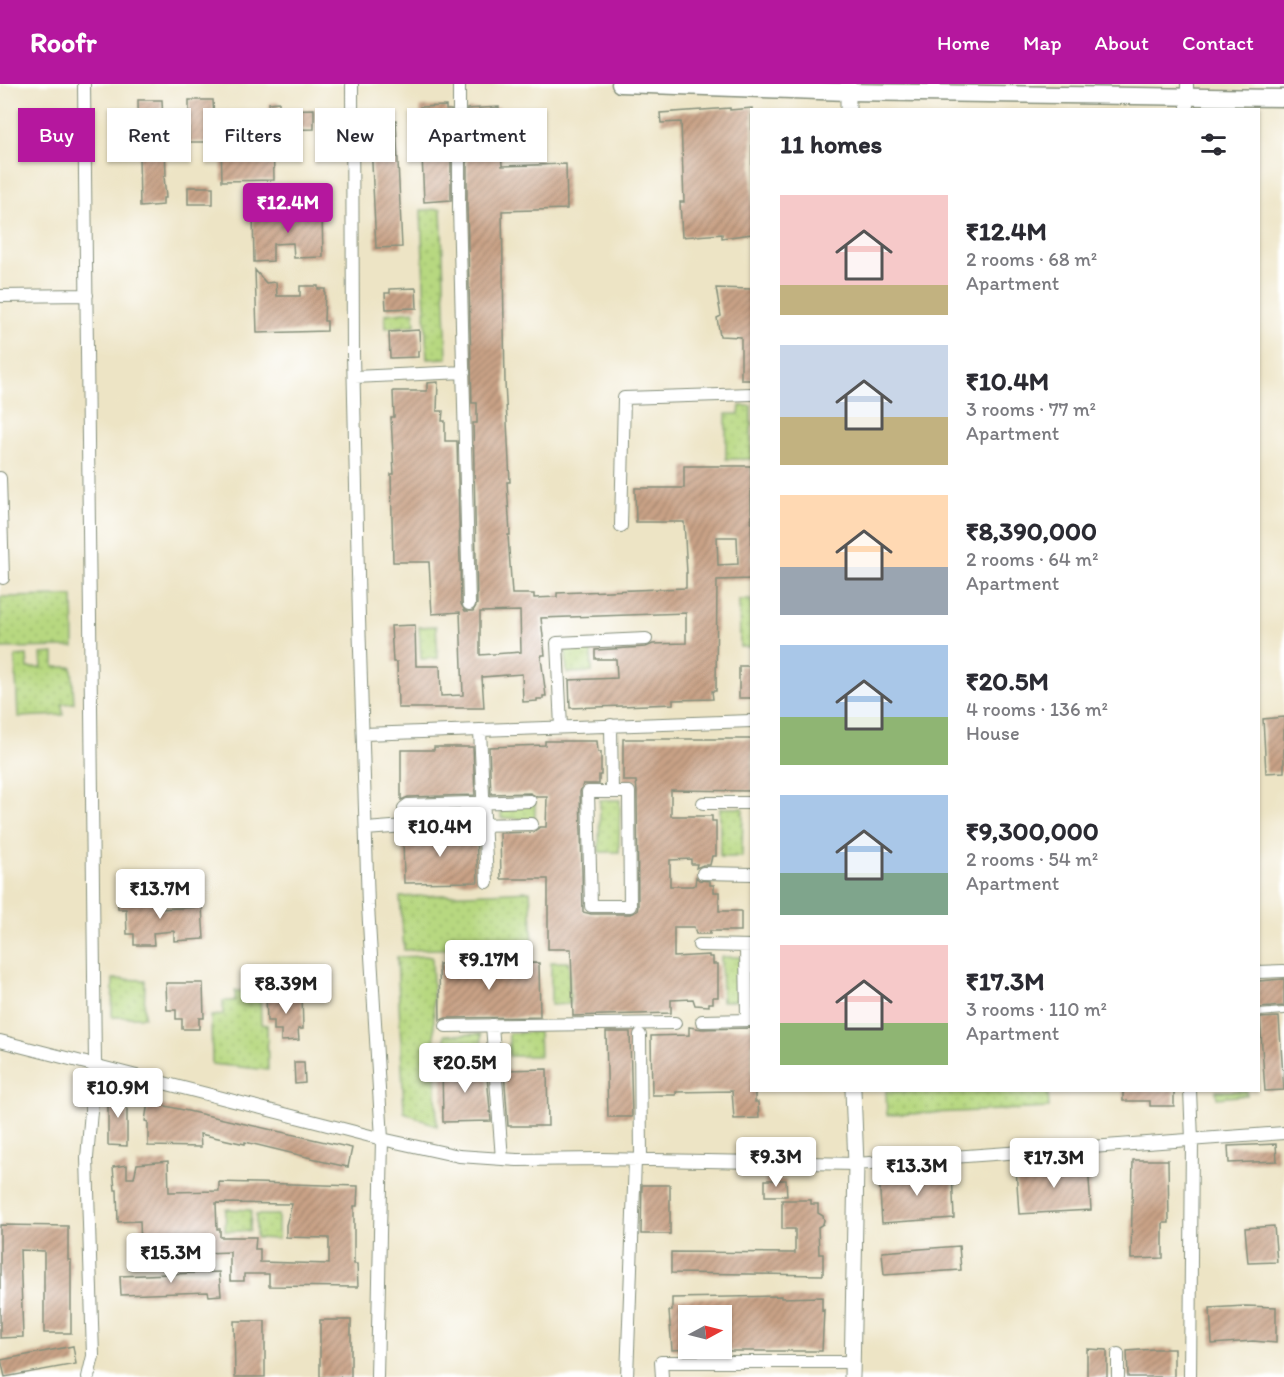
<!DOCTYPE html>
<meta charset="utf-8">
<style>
:root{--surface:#fff;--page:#f2f2f3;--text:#2b2b33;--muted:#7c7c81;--accent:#b5179e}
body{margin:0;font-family:Itim,sans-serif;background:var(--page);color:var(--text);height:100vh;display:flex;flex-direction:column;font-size:22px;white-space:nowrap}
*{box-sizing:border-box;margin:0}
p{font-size:20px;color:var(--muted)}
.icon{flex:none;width:33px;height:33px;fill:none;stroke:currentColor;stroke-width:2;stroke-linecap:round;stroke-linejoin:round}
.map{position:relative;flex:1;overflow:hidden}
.sheet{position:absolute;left:750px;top:24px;width:510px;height:984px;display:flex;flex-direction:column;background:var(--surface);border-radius:0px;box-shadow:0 2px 4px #0004}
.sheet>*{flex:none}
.banner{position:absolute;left:18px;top:24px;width:570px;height:54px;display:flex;gap:12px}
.needle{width:39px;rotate:83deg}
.controls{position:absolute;left:678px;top:1221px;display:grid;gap:12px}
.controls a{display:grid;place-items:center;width:54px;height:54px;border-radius:0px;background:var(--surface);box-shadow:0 2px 4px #0004;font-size:30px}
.price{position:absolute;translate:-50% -51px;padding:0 14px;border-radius:6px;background:#fff;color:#222;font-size:20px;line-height:39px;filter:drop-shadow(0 2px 3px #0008)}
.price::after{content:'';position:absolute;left:50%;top:36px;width:18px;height:14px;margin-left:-9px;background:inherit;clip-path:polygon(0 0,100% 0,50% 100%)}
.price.on{background:var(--accent);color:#fff}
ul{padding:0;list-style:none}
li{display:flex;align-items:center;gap:18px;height:150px;padding:0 30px}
li span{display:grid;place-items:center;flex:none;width:168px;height:120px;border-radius:0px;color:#555}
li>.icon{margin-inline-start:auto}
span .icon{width:72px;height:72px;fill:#fffc;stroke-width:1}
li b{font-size:26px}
h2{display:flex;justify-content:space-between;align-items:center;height:72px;padding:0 30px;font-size:26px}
.chip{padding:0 21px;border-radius:0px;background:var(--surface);box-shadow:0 2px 4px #0004;font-size:21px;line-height:54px}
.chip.on{background:var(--accent);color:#fff}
header{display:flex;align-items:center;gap:36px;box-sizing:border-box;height:84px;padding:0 30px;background:var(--accent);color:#fff}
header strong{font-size:28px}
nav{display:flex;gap:33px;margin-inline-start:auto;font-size:21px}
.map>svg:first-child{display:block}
.grass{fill:url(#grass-dots);stroke:#6b8a5a;stroke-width:1.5}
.building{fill:url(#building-hatch);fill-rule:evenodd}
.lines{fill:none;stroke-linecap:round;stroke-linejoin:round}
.service-casing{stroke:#86907c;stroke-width:8}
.minor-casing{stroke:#86907c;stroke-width:14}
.tertiary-casing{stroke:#86907c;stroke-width:17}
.secondary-casing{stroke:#86907c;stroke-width:19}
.service{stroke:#fff;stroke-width:6}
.minor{stroke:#fff;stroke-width:12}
.tertiary{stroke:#fff;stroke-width:15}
.secondary{stroke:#fff;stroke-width:16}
</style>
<header>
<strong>Roofr</strong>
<nav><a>Home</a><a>Map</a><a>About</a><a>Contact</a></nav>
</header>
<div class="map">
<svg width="1284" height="1293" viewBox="0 0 1284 1293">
<defs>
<pattern id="grass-dots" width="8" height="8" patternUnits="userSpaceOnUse" patternTransform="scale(1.5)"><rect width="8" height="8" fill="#b7d880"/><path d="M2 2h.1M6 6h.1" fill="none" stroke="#9dba6f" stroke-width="1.8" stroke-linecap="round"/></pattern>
<pattern id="building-hatch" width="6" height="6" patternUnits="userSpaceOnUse" patternTransform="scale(1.5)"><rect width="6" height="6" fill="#c9a286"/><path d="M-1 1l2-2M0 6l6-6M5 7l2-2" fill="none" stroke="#a3856e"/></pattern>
</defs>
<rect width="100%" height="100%" fill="#fff"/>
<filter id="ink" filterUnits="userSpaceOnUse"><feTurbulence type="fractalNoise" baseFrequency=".0167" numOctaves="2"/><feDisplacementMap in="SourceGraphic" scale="12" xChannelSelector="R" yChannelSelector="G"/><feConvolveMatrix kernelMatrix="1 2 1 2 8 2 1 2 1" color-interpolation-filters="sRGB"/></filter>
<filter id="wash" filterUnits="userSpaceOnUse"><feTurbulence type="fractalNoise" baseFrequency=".008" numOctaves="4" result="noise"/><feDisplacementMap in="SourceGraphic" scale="24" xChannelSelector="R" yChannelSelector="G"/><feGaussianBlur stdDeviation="1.35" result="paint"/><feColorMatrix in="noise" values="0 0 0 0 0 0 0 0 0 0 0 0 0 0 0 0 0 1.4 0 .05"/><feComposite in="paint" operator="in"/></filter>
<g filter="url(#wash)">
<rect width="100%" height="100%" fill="#ede4c5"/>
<path class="grass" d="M441 125 447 274 427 275 421 126Z
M414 227 415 241 386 244 385 230Z
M740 322H751V375H726V330H739Z
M73 512 74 563 0 564V513Z
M739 516H751V563H740Z
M436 542 438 574 421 575 419 543Z
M591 560 592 588 567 589 565 561Z
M54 569V583H72L74 619 62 620 63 631 18 633 15 572 27 571 28 584H42L41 570Z
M600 716H620L619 768H599Z
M501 719H535V735L501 734Z
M470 721V735L411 736 410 723Z
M720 724H743L742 773H720Z
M530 807 533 862 404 866 400 813Z
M432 872 437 1042 404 1028 397 873Z
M721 873H740L741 917H722Z
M551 878H569L570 920 551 921Z
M113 895 145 896 144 933H112Z
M235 907H260L261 940 267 941 268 986 212 980 211 932 223 931V917H235Z
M539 948 540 972H509V949Z
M481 950 482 966 446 968 445 951Z
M886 1007H1048L1049 1024 887 1031Z
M1216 1007H1246L1247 1011 1217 1014Z
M226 1125 251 1126 250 1147H225Z
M256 1131H278V1155L256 1154Z"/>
<g id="blocks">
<path class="building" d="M138 16H162L164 62H165L166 92H164L166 114H163V121L140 123Z
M189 16H213L214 38 269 36V19L279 18V26L314 25V45L273 46 274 96 222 97 221 58H189Z
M446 22V26H451V116L424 118 420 23Z
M499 23 502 82 566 80 567 125 502 127 505 298 510 398H507L510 451H508L512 510H534V514L557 513V509L686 504V489H687L684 438H636L635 404H684V382H751L752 495 717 496 716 607H712L713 615 673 616V620L570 624 569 596 617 594 616 575H595V566L646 563 653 560 686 559V529L541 534 545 571H542L541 574 546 612H543V615H537V617L523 618 522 590 482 593 484 624H398L397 578H393L391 542 415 541 416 582H440L441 612 463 611 460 528 432 530 429 478H393L391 390H394L391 333H394L393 307H427V299L438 298 437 327H443L442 337H445V357H457L461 520 465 527H473L477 520 473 339H477V319H472L467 122V25ZM717 453H737L738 480 718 481ZM520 527 521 568 480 571V528Z
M730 24V26L752 24V150L722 154V150L682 153 680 118H684L681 38 661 39 660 29Z
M396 36 402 163 376 164 370 37Z
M188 103H213V120H188Z
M315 126V130H322L323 173 294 174 293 159 273 160V177L254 178 253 129Z
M255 186 266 199 276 198 277 212H300V202H318V205H325L324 237H327V247L257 249Z
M416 204 417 224 386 225 385 209H390V205Z
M716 204 752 205V296H741V253L720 252 717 234 721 232Z
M419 246 420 267H418V273L390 274 389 248Z
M739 582H752V614H739Z
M1284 633V688L1266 689 1263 635Z
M623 655H752V707L671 706V732H712V737H716V772H712L710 781H703L696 784 697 780H691V775L670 776V802H692L695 801 696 793 699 796 710 797V801H714V808H719V827H741V847H710V850H696L694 843H674V873L709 871V873H713V880H718V913H713V919H709V922L695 921 693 915 671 916V929L573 932 571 865H548V795H501L500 749 533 748 540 743H546L547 713H537L530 709 491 710 489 663 545 661V657H597L598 668H601V691H599V700H583L580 708 583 828 591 830H630L637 827 638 822 637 708 636 697H623Z
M434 663H473L475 711 408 713 401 716V666H434Z
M476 749 478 798 404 799 403 750Z
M156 810 157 825 202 823 204 855 174 857V847L153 849 154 861H134V850H127L126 825H118V812Z
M539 879 540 933 446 934 440 936 439 880Z
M1284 895V922L1258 924V897Z
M166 899H203L204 934H199V945H182V935H176V926H167Z
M302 910 303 945H298L299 956 281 957V946H274V937H267L266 911Z
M1279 933 1284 1006 1265 1007 1260 934Z
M689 943 702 945 752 944V1006H755V1018H758L759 1034 734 1035 732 1007 676 1008V1011H652L651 952 689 951Z
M606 948H630L632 1033H608Z
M294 978H304L305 999 295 1000Z
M442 981H486L491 1037 443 1038Z
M547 985 548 1042H508L504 986Z
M1123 1006H1174V1022H1150V1017H1123Z
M108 1009H127V1062L108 1061Z
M148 1018 352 1064 348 1083 320 1077V1076L245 1058V1060L200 1050 201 1063 148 1062V1038L145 1037Z
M1276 1060 1277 1077 1229 1079 1228 1062Z
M1133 1076H1168L1169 1139H1163V1174L1131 1175Z
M168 1077 169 1108 219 1107V1098L358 1102 357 1122H354V1180H357L358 1203 269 1202V1190H244V1197H230V1168L205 1169V1165L197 1164 141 1167 140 1137 118 1138 117 1106H115L113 1083 127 1081V1094H134L137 1080ZM216 1119 292 1120 286 1141V1153L329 1154V1180L260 1178V1165H255L256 1153H220V1145H217Z
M1088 1080 1091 1126 1019 1130 1016 1084Z
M952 1088 954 1134 882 1139 879 1093Z
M765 1096H786L787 1112H765Z
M642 1101H670V1150H641Z
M782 1116H811V1120H818V1129L823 1132 824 1136 823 1140 818 1143 819 1170H823V1191L671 1189V1168L795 1169V1145H782Z
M0 1141 68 1142V1176H71V1249H44V1167L20 1166 23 1253 0 1254Z
M1274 1142 1277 1178 1248 1179 1245 1144Z
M959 1162 961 1186 884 1191 882 1168Z
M219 1188 221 1211 209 1212 208 1208 121 1211 120 1192Z
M781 1212V1214L822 1213V1227L824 1226 822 1267H722V1232H688V1265L672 1266 669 1227H672V1214Z
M1245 1222 1276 1223V1259L1253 1257 1212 1260 1210 1224Z
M320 1236H351V1293H320Z
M234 1237H265V1293H235Z
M73 1262 76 1280 5 1293 1 1276Z
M1087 1265 1107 1266V1293H1087Z
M1155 1265H1174V1293H1128L1127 1267Z"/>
</g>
</g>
<g filter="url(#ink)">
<use href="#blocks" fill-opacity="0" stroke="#86907c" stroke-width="1.5"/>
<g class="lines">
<g class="service-casing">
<path id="service" d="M1258 929 1284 927"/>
</g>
<g class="minor-casing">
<path id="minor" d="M84 0 95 980 87 1074 93 1272 88 1293
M352 0 353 270 359 534 368 822 382 1055 377 1293
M459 0V122L469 520
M1187 26V0
M0 212 87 211
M354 293 464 288
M0 394 3 494
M621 442 624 314 752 310
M611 641 612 708H629L630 822H591L588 708H612
M561 643 557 559 646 555
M480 646 487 798
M363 650 752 637
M530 717 408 721 404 724 405 742 532 740
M703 719H752
M366 745 405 742
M703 789 752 790
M699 861 752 862
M746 862 747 936
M1258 888 1284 887
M702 937 752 936
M492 941 502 1075
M446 942 675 939
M640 951 641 1076
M0 957 382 1055 459 1072 517 1076 601 1075 856 1080 1284 1049
M1190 1006 1192 1056 1190 1293
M627 1293 635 1076
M662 1293 661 1278H852
M1118 1293V1270"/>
</g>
<g class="tertiary-casing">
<path id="tertiary" d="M848 26V0
M852 1293 856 1080 853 1006"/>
</g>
<g class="secondary-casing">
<path id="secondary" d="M620 0 848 8 1284 14"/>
</g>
<use href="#service" class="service"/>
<use href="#minor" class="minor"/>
<use href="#tertiary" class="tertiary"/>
<use href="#secondary" class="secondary"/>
</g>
</g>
</svg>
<div class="controls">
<a><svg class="needle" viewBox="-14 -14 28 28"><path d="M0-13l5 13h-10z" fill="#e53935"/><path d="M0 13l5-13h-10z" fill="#7c7c81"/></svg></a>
</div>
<b class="price on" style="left:288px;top:150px">₹12.4M</b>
<b class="price" style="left:440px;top:774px">₹10.4M</b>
<b class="price" style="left:160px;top:836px">₹13.7M</b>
<b class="price" style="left:489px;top:907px">₹9.17M</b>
<b class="price" style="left:286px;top:931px">₹8.39M</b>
<b class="price" style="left:465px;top:1010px">₹20.5M</b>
<b class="price" style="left:118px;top:1035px">₹10.9M</b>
<b class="price" style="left:776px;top:1104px">₹9.3M</b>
<b class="price" style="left:1054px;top:1105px">₹17.3M</b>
<b class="price" style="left:917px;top:1113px">₹13.3M</b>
<b class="price" style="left:171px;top:1200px">₹15.3M</b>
<div class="banner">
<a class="chip on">Buy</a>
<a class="chip">Rent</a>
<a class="chip">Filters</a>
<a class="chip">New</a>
<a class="chip">Apartment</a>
</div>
<section class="sheet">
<h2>11 homes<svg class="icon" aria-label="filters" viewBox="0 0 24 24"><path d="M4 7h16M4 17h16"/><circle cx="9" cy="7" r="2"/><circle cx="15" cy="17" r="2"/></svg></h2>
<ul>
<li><span style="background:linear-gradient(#f6c9c9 75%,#c2b280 0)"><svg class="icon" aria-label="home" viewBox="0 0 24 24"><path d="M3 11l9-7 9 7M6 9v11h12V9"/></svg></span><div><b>₹12.4M</b><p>2 rooms · 68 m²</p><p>Apartment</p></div></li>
<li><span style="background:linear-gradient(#c9d6e8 60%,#c2b280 0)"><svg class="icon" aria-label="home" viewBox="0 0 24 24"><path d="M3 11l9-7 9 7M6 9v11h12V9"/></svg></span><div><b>₹10.4M</b><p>3 rooms · 77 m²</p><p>Apartment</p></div></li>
<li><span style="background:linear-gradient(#ffd9b3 60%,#9aa5b1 0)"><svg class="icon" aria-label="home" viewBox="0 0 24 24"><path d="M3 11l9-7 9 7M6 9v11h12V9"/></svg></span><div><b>₹8,390,000</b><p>2 rooms · 64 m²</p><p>Apartment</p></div></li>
<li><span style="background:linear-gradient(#a9c7e8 60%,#8fb573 0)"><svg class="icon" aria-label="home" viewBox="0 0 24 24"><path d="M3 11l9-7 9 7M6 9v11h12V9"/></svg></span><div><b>₹20.5M</b><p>4 rooms · 136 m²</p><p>House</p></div></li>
<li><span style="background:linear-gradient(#a9c7e8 65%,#7fa58c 0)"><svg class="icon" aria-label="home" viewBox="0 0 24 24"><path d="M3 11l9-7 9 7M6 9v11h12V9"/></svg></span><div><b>₹9,300,000</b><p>2 rooms · 54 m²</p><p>Apartment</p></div></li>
<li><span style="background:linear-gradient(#f6c9c9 65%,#8fb573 0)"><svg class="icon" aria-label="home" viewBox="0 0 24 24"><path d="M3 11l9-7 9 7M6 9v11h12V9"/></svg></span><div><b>₹17.3M</b><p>3 rooms · 110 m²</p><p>Apartment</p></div></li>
</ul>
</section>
</div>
